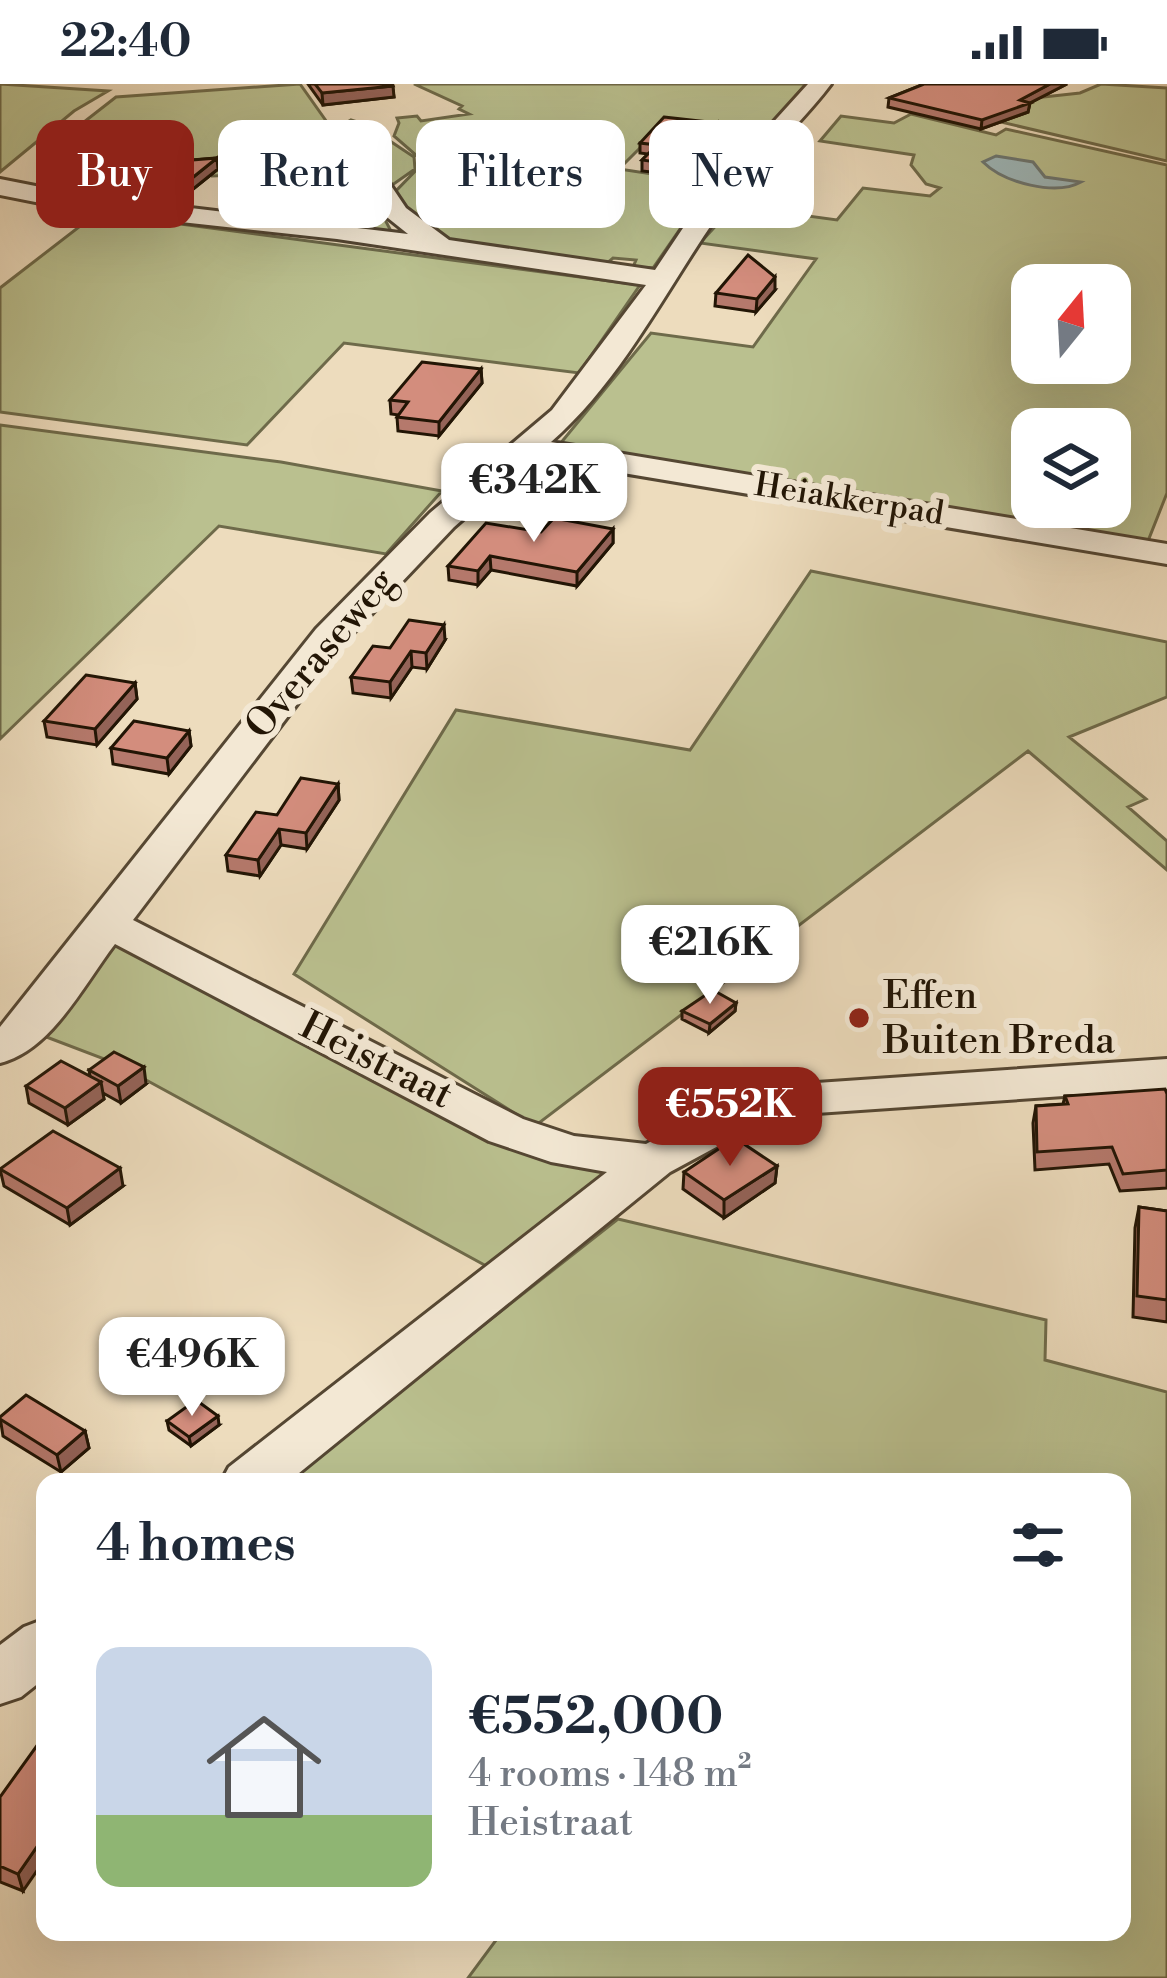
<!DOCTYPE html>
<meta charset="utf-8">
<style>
:root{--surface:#fff;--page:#f2f2f3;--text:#1f2937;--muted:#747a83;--accent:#8f2418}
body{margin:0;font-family:"Libre Bodoni",serif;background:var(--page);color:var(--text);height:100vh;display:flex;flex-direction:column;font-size:45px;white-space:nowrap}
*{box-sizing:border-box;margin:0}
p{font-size:39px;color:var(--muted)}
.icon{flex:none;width:66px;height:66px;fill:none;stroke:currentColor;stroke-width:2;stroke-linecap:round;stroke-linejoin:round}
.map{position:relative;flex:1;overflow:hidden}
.sheet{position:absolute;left:36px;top:1389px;width:1095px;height:468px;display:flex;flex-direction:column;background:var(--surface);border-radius:24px;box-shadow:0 12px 48px #0002}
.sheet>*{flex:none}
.guide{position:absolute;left:36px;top:36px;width:1095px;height:108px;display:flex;gap:24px}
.needle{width:78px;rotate:18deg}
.buttons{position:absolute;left:1011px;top:180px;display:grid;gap:24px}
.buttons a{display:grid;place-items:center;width:120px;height:120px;border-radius:24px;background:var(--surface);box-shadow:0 12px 48px #0002;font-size:60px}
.price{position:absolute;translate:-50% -102px;padding:0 27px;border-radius:24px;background:#fff;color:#222;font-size:39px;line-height:78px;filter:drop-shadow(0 3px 6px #0008)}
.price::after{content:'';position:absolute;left:50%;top:72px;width:36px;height:27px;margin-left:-18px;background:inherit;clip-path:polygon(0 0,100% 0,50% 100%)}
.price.active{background:var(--accent);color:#fff}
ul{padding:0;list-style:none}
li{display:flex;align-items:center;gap:36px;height:300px;padding:0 60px}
li span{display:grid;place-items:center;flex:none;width:336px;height:240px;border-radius:24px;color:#555}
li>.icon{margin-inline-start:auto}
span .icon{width:144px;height:144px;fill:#fffc;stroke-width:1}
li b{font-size:51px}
h2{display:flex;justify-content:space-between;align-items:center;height:144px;padding:0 60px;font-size:51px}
.pill{padding:0 42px;border-radius:24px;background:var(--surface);box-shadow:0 12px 48px #0002;font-size:42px;line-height:108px}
.pill.active{background:var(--accent);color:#fff}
.status{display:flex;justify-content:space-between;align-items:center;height:84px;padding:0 60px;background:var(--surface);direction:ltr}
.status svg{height:33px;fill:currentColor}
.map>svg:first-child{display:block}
.green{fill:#bac08f;stroke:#6e6a4a;stroke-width:3;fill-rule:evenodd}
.water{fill:#9eb9bc;stroke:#6c7773;stroke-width:3}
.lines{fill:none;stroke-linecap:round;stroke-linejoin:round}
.minor-casing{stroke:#554733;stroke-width:6}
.minor{fill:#f3e8d4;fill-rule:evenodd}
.wall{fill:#b5796c;stroke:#221505;stroke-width:3}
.shaded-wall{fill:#946358;stroke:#221505;stroke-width:3}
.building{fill:#d38d7d;stroke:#221505;stroke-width:3}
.poi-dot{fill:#8f2418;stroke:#f3e8d4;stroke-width:4.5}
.labels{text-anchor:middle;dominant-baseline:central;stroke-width:12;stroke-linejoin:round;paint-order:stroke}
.far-street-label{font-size:33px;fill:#221505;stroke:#f3e8d4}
.street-label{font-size:39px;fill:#221505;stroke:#f3e8d4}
.poi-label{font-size:39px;fill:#221505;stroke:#f3e8d4;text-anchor:start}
</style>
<div class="status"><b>22:40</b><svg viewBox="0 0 49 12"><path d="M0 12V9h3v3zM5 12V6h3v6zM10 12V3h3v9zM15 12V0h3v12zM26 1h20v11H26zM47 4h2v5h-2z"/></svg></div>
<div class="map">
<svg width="1167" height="1894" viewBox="0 0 1167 1894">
<rect width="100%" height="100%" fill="#eddcbd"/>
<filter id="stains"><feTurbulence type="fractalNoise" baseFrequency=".00167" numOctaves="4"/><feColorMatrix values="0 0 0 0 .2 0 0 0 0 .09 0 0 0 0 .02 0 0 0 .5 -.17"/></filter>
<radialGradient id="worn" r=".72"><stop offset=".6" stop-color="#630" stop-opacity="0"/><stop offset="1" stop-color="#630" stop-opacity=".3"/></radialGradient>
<path class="green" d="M0 0 108 7 74 27 0 88Z
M300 0 353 75 392 149 229 131 269 99 266 90 212 92 209 86 154 83 48 66 116 13Z
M414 0H806L752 63 740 61 744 53 663 41 619 85 705 98 732 71 743 72 685 138 653 184 633 183 636 176 613 174 605 181 455 161 414 140 393 110 424 78 394 52 399 39 397 34 417 32 421 37 469 30 459 25 462 22Z
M1101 0 1167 4V77L941 24 1080 9Z
M911 30 996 51 1006 45 1167 81V409L1146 462 555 366 651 249 753 263 816 175 700 159 734 122 837 136 863 104 930 112 940 104 926 100 911 81 914 71 820 57 841 32 894 39ZM1032 201H1110V279H1032ZM1032 345H1110V423H1032Z
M351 36 385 47 387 55 414 73 415 85 388 104 346 39Z
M97 129 640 201 579 289 344 259 247 361 0 328V204Z
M0 341 281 378 442 407 386 470 219 442 0 655Z
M811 487 1167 558V613L1069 653 1146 715 1128 723 1167 757V786L1028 667 535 1042 294 890 456 626 690 666Z
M113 857 248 929 637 1082 490 1184 115 979 36 949Z
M618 1135 1046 1236 1045 1276 1167 1308V1894H468L502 1848H1122V1398H284Z"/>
<path class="water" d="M493 71 508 83C490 103 463 113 438 102L467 72Z
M996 72 1033 78 1045 93 1081 98C1056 112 1004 99 983 78Z
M595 102 623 107 620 132 587 138 566 129 573 113Z"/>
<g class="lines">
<g class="minor-casing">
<path id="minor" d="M808 0H831C796 47 748 85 716 134 664 209 621 297 551 358L1167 460V480L533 374 454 443 342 561 133 836 523 1035 574 1052 646 1060 725 1018 802 1000 1167 975V1005L802 1030 757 1041 670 1088 288 1398H221L229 1383 607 1088 551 1078 489 1057 115 860C84 900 52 966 0 979V943L316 545 430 429 552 326 646 201 337 155 81 127 0 111V95L81 111 408 150 388 134 331 47 343 40 351 42 406 124 449 156 655 186 699 120Z
M45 1535V1594L21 1613 0 1620V1561L24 1543Z"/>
</g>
<use href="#minor" class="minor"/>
</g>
<path class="wall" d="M308 0H392L394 13 323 21Z
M924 0H1067L1030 19 1028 28 981 45 888 23 889 14Z
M717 39V49L678 91 642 87V76L648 70 640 69V59Z
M217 74 218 85 177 118 65 103 64 92 155 79Z
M775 206 756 228 715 222 716 209Z
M481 285 482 299 439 352 398 347 397 333 399 331 391 330 390 316Z
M613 445V459L577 502 491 486 478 501 449 496 448 482 541 448Z
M445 556 427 585 412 583 391 614 353 609 351 593 390 564Z
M135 599 137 615 97 661 47 653 44 637Z
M189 647 191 662 169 690 113 680 111 664Z
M338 700 339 716 307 765 281 761 260 792 228 787 226 771 277 731Z
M736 919 735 927 709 949 682 935V927Z
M89 986 146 1000 121 1019 103 1009 104 1015 68 1041 29 1019 26 1002 90 992Z
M1167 1010V1104L1120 1107 1109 1080 1035 1086 1033 1039 1036 1022 1063 1020 1065 1012Z
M777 1082 775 1099 724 1134 683 1105 684 1088Z
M0 1085 123 1102 70 1141 4 1102Z
M1139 1123 1167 1127V1238L1133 1233 1135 1144Z
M0 1333 85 1347 89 1364 61 1388 3 1352Z
M167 1337 219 1341 191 1362 169 1346Z
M0 1713 23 1807 0 1798Z"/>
<path class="shaded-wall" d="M1050 0H1067L1030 19 1028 28 981 45 982 36Z
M393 2 394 13 323 21 322 9Z
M717 39V49L678 91V81Z
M217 74 218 85 177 118 176 107Z
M775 193V206L756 228 757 215Z
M481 285 482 299 439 352V338Z
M613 445V459L577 502V488Z
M490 472 491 486 478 501V487Z
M444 541 445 556 427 585 426 569Z
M411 567 412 583 391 614 390 598Z
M135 599 137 615 97 661 95 645Z
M189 647 191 662 169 690 167 674Z
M338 700 339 716 307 765 306 749Z
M279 745 281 761 260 792 258 776Z
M736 919 735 927 709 949 710 940Z
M144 983 146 1000 121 1019 118 1002Z
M101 998 104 1015 68 1041 65 1024Z
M777 1082 775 1099 724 1134V1116Z
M120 1084 123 1102 70 1141 67 1124Z
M218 1332 219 1341 191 1362 189 1353Z
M85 1347 89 1364 61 1388 57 1371Z
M45 1751V1775L23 1807 18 1790Z"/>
<path class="building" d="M315 0H392L393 2 322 9Z
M924 0H1050L1020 16 1030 19 982 36 889 14Z
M664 33 717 39 678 81 642 76 657 61 640 59Z
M101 71 155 79 217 74 176 107 64 92Z
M748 171 775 193 757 215 716 209Z
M422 278 481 285 439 338 397 333 408 318 390 316Z
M554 434 613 445 577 488 490 472 478 487 448 482 486 439 541 448Z
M409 536 444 541 426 569 411 567 390 598 351 593 373 562 390 564Z
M86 591 135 599 95 645 44 637Z
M134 637 189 647 167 674 111 664Z
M301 694 338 700 306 749 279 745 258 776 226 771 256 728 277 731Z
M713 906 736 919 710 940 682 927Z
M114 968 144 983 118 1002 89 986Z
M61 977 101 998 65 1024 26 1002Z
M1165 1005 1167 1010V1086L1123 1090 1112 1063 1037 1068 1036 1022 1068 1020 1065 1012Z
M53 1047 120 1084 67 1124 0 1085Z
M735 1054 777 1082 724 1116 684 1088Z
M1139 1123 1167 1127V1216L1137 1212Z
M26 1311 85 1347 57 1371 0 1335V1333Z
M196 1316 218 1332 189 1353 167 1337Z
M41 1656 45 1657V1751L18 1790 0 1782V1713Z"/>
<circle class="poi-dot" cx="859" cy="934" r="12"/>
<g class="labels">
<g class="far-street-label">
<text transform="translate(849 416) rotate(9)">Heiakkerpad</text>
</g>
<g class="street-label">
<text transform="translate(321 570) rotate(-50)">Overaseweg</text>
<text transform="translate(376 977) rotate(27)">Heistraat</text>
</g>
<g class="poi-label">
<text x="883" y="912">Effen<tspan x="883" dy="45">Buiten Breda</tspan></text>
</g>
</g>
<rect width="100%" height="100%" filter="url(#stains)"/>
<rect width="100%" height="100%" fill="url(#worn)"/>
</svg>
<div class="buttons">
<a><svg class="needle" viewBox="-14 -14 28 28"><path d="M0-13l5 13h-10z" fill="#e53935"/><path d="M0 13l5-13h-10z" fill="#747a83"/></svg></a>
<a><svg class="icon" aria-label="layers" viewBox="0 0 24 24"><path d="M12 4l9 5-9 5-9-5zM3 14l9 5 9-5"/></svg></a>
</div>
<b class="price" style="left:534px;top:461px">€342K</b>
<b class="price" style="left:710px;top:923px">€216K</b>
<b class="price active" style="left:730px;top:1085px">€552K</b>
<b class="price" style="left:192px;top:1335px">€496K</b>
<div class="guide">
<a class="pill active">Buy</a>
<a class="pill">Rent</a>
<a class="pill">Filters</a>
<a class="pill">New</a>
</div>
<section class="sheet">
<h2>4 homes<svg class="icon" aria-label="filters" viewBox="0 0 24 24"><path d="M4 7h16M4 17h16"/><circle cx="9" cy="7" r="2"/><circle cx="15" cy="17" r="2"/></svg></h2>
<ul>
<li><span style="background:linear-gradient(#c9d6e8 70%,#8fb573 0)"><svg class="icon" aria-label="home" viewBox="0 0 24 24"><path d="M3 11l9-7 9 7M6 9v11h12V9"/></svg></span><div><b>€552,000</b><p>4 rooms · 148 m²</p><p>Heistraat</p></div></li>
</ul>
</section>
</div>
